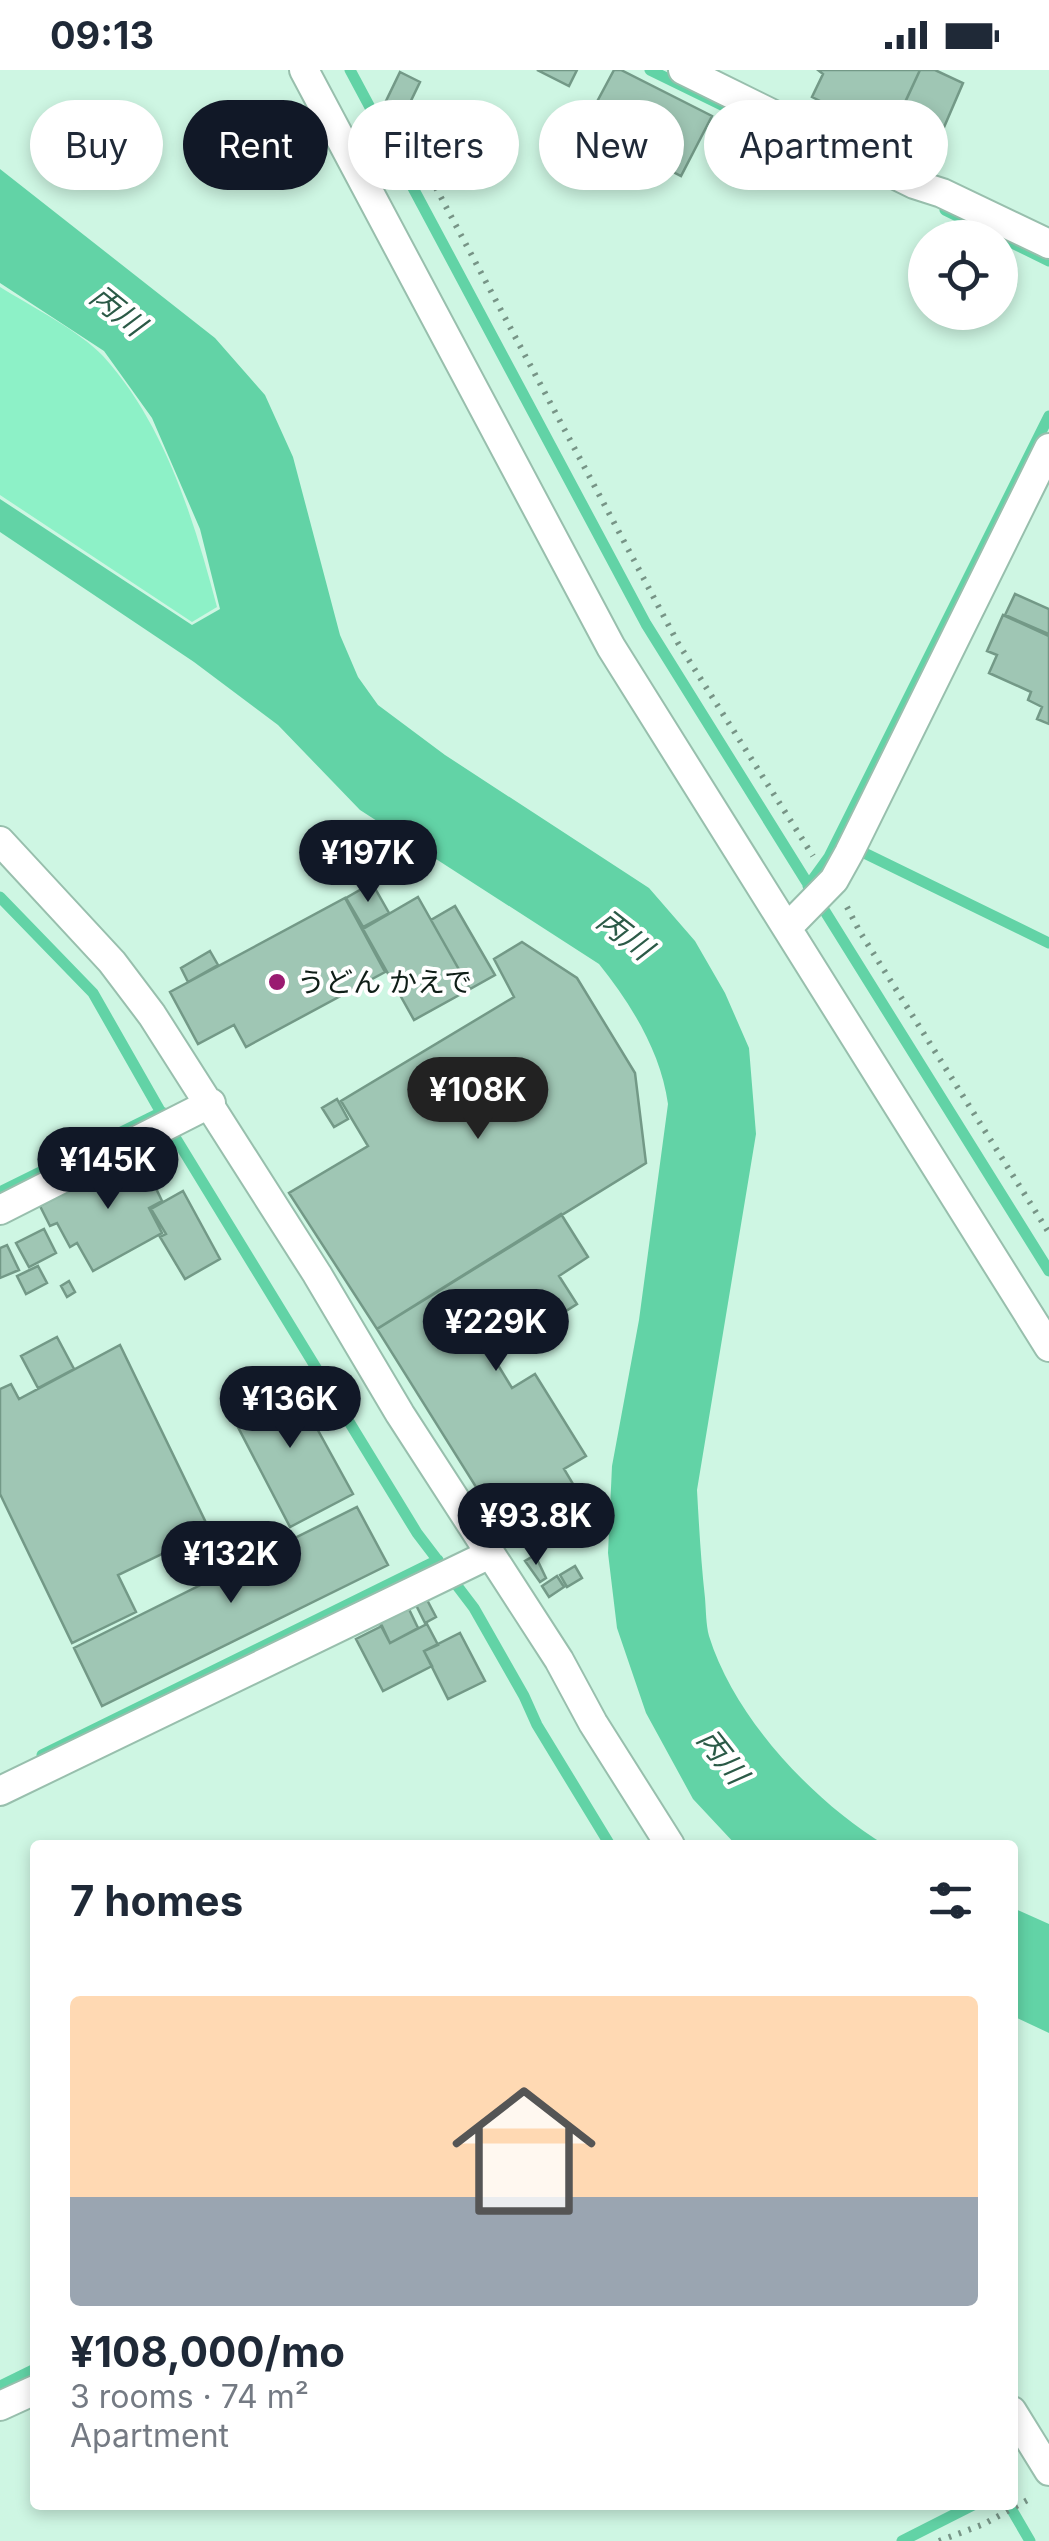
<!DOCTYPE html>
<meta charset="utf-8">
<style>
:root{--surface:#fff;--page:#f2f2f3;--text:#1f2937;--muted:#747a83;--line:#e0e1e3;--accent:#111827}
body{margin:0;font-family:Inter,"Noto Sans JP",sans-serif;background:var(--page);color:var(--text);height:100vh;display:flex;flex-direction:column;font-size:38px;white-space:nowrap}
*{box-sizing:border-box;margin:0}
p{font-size:32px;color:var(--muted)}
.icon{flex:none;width:55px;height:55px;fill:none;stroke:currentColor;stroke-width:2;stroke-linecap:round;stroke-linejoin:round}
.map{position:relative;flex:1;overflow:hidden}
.sheet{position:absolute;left:30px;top:1770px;width:988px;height:670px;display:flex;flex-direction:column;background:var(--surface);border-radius:10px;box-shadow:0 5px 15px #0003}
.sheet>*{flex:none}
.hud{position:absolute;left:30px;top:30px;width:990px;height:90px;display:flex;gap:20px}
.controls{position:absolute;left:908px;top:150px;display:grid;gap:20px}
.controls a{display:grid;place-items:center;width:110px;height:110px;border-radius:50%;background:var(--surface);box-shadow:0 5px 15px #0003;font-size:50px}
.price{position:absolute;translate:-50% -85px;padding:0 22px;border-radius:35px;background:var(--accent);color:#fff;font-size:32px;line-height:65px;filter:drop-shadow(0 2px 5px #0008)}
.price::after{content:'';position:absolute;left:50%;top:60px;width:30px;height:22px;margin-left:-15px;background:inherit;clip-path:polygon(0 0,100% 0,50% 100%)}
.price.active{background:#222;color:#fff}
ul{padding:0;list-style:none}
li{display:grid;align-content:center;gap:20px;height:530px;padding:0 40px}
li+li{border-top:2px solid var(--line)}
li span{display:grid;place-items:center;height:310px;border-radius:10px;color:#555}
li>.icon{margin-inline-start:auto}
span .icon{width:180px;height:180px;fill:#fffc;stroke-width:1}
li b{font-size:42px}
h2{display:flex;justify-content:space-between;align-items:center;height:120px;padding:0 40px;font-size:42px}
.chip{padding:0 35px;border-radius:45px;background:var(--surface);box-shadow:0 5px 15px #0003;font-size:35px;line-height:90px}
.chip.active{background:var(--accent);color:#fff}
.status{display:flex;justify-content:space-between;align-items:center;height:70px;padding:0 50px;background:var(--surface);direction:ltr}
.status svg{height:28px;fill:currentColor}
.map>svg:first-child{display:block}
.green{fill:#8df1c7}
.water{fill:#62d3a6}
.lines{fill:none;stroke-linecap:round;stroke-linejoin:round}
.stream{stroke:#62d3a6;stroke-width:11}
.building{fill:#9fc6b4;stroke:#739987;stroke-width:2.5}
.minor-casing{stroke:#98bfad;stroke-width:32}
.path{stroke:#779486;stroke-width:6;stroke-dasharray:2.5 8;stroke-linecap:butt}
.minor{stroke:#fff;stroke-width:28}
.poi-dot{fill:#9a1b71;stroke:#fff;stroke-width:4}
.labels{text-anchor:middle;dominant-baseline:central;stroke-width:8;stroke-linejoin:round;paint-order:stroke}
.poi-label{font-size:28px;fill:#0f1e17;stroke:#fff;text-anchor:start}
.water-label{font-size:30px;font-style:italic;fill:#2b5a47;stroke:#fff}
</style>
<div class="status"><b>09:13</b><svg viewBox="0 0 49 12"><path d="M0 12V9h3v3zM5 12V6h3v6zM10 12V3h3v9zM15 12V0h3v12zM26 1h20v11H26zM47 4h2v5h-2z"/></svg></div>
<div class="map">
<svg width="1049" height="2471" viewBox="0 0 1049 2471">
<rect width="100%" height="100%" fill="#cef6e3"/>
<path class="green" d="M0 217C29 235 81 262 103 286 165 354 194 450 217 537L192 552 0 425Z"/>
<path class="water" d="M0 99 215 268 265 325 293 387 340 565 358 607 378 635 445 685 649 818 695 871 725 923 749 978 756 1064 697 1420C699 1456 701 1492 705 1528 706 1540 706 1555 709 1566 735 1649 813 1731 885 1775H736L693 1729 646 1643 617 1558 608 1483 612 1396 639 1250 668 1034C661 982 631 934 599 894L360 740 278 655 194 592 0 462V429L192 555 220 539 200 459 152 348 104 281 0 213Z
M1013 1838 1049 1854V1963L1013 1946Z"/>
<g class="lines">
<path class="stream" d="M350 0 646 554 1049 1201
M650 0 806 76
M945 140 1049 191
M850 776 1049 873
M808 816 829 787 1049 346
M0 827 93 923 175 1067 417 1463 474 1538 524 1626 537 1655 610 1775
M0 1122 162 1042
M42 1685 438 1490
M0 2316 35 2299
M1009 2435 1030 2471
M902 2471 973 2435"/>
</g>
<path class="building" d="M537 0H577L569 16Z
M614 0H621L712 46 681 106 584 56Z
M818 0H920L892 60 875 53 873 57 812 27 823 4Z
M920 0H935L963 13 923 106 880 87Z
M400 2 420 12 406 41 386 31Z
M1015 524 1049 539V564L1005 545Z
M1003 545 1049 566V654L1037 649 1042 637 1028 630 1031 622 989 603 997 585 987 581Z
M372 813 389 843 363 857 346 828Z
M418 827 470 919 414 950 363 859Z
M345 828 385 902 246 977 234 955 198 974 170 922Z
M455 836 495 905 470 919 431 850Z
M522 872 577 908 635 1003 646 1093 377 1259 289 1123 368 1076 341 1031 514 927 494 889Z
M210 881 218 895 188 912 181 898Z
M337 1029 348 1049 334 1057 322 1038Z
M139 1083 162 1131 149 1138 162 1163 93 1201 77 1173 70 1177 57 1153 50 1156 40 1136Z
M183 1121 220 1189 185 1209 160 1167 166 1164 151 1139Z
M561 1144 588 1187 559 1206 577 1234 493 1287 512 1318 535 1304 586 1386 564 1399 579 1424 508 1468 377 1259Z
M44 1159 56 1183 29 1197 16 1173Z
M7 1175 19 1200 0 1208V1178Z
M38 1196 47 1213 26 1224 17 1206Z
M69 1211 75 1222 67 1227 61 1216Z
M57 1267 74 1299 38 1318 21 1286Z
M120 1275 210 1461 118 1505 136 1542 72 1573 0 1424V1319L11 1314 19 1329Z
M287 1304 353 1424 290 1457 227 1336Z
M357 1437 388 1495 102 1636 74 1578Z
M535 1485 546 1508 540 1512 525 1491Z
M575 1496 582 1508 567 1517 560 1505Z
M557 1506 564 1517 549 1527 542 1516Z
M425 1526 436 1547 425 1553 414 1531Z
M407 1535 418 1558 390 1573 378 1550Z
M427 1554 438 1575 424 1581 432 1596 383 1621 356 1569 382 1556 390 1573Z
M460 1563 485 1611 448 1629 424 1581Z"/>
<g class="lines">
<g class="minor-casing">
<path id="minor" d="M304 0 611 577 1049 1277
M683 0 914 114 942 123 1049 174
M0 771 112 892 152 945 317 1204 400 1344 559 1590 593 1653 670 1775
M787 858 834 810 849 783 1049 378
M0 1140 211 1033
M0 1721 490 1484
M0 2336 35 2320
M1012 2341 1049 2401"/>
</g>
<path class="path" d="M372 67C387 63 399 60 411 71L678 573 813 786
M847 837 860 862 1049 1163
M939 2471 984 2454 1033 2427"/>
<use href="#minor" class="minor"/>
</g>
<circle class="poi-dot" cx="277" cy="912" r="10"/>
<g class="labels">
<g class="poi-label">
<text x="297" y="912">うどん かえで</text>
</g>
<g class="water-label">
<text transform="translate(118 240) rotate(39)">丙川</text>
<text transform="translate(625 864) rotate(38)">丙川</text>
<text transform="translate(723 1686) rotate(52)">丙川</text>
</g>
</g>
</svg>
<div class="controls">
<a><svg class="icon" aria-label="locate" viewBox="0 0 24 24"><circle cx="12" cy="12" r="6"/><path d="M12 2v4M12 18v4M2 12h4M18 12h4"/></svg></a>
</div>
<b class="price" style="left:368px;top:835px">¥197K</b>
<b class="price active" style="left:478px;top:1072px">¥108K</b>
<b class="price" style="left:108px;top:1142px">¥145K</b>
<b class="price" style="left:496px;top:1304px">¥229K</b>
<b class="price" style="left:290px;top:1381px">¥136K</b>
<b class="price" style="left:536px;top:1498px">¥93.8K</b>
<b class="price" style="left:231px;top:1536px">¥132K</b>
<div class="hud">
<a class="chip">Buy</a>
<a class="chip active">Rent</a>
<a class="chip">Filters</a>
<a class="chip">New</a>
<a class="chip">Apartment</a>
</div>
<section class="sheet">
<h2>7 homes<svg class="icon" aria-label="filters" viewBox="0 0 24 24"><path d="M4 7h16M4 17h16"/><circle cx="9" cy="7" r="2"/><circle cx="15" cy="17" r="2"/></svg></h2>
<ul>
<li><span style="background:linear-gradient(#ffd9b3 65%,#9aa5b1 0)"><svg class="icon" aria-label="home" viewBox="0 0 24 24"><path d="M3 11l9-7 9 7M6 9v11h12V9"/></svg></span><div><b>¥108,000/mo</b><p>3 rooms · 74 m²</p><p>Apartment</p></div></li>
</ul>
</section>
</div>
